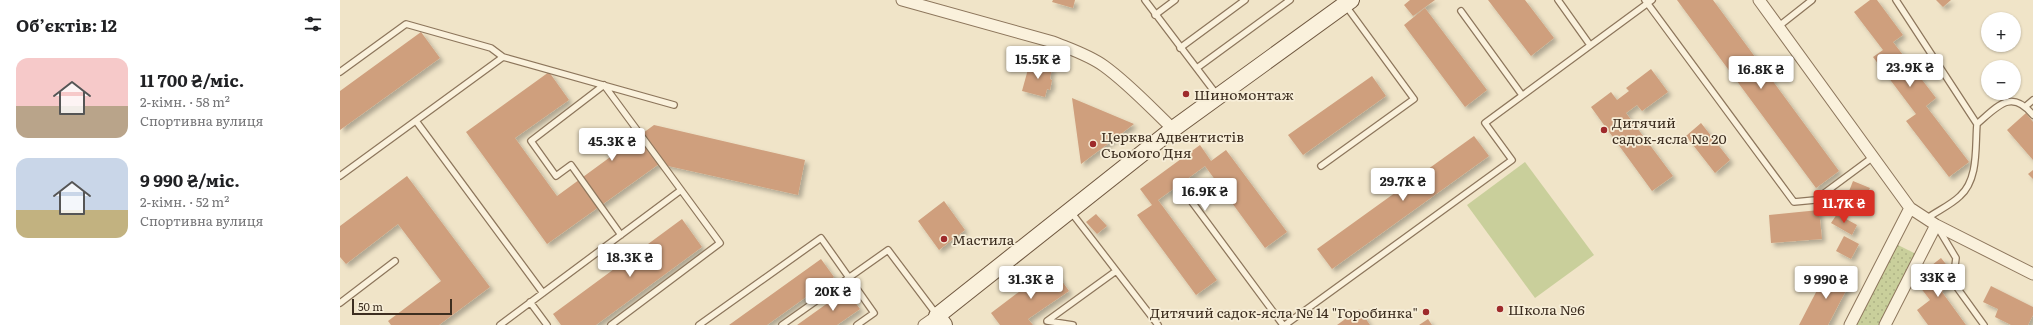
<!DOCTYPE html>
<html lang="uk">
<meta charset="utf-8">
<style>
:root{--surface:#fff;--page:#f2f2f2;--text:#202124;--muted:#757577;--accent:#d93025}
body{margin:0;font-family:Literata,serif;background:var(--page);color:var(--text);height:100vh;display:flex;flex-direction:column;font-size:15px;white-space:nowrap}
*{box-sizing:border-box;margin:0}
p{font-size:13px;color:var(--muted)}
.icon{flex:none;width:22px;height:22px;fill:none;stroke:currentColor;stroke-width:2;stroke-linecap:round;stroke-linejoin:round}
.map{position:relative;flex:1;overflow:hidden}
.sheet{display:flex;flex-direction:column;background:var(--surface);width:340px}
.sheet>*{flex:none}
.controls{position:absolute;left:1641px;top:12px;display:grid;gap:8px}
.controls a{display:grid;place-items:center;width:40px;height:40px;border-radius:50%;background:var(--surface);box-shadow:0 1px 3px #0004;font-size:20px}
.scale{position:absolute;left:12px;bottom:10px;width:100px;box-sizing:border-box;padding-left:4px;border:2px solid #3d2e20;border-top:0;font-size:11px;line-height:14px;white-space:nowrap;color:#3d2e20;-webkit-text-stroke:3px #f7eed8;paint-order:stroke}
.price{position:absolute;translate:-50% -34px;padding:0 9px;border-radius:4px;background:#fff;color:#222;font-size:13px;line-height:26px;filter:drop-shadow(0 1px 2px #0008)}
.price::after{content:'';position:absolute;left:50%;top:24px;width:12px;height:9px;margin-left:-6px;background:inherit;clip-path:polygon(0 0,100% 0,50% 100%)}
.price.active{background:var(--accent);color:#fff}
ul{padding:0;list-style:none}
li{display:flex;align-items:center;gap:12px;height:100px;padding:0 16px}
li span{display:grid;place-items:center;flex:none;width:112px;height:80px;border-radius:12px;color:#555}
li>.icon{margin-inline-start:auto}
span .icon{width:48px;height:48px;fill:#fffc;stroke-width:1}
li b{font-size:17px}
h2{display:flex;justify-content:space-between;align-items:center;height:48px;padding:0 16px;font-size:17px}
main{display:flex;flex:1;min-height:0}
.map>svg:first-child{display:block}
.grass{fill:url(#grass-dots)}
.park{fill:#c9cf9b}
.building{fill:#cf9f7d;filter:url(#shadow)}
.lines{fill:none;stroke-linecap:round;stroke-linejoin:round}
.lane-casing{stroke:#8d765c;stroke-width:8}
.street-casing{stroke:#8d765c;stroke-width:13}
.secondary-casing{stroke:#6f573f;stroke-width:18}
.lane{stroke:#faf1dc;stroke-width:5.5}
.street{stroke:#faf1dc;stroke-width:11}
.secondary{stroke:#faf1dc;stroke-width:16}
.poi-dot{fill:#9e2a2b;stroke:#f7eed8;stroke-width:1.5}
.labels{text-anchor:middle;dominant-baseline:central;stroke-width:3.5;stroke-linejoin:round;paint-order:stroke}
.poi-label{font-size:14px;fill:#3d2e20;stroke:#f7eed8;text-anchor:start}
</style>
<main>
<section class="sheet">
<h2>Об’єктів: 12<svg class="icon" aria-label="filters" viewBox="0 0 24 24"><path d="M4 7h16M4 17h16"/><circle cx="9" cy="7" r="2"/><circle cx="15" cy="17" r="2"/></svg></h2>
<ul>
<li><span style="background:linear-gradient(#f6c9c9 60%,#b9a48a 0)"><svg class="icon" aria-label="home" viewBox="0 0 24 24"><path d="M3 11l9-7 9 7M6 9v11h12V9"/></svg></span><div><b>11 700 ₴/міс.</b><p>2-кімн. · 58 m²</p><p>Спортивна вулиця</p></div></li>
<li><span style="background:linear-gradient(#c9d6e8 65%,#c2b280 0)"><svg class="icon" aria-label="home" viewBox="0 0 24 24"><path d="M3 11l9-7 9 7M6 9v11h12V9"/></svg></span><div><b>9 990 ₴/міс.</b><p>2-кімн. · 52 m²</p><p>Спортивна вулиця</p></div></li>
</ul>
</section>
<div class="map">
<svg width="1693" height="325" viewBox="0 0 1693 325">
<defs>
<pattern id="grass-dots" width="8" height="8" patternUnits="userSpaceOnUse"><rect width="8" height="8" fill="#c9cf9b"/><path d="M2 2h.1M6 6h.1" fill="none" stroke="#aeb285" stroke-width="1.8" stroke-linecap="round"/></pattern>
<filter id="shadow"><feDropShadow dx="3.5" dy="3.5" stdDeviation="2" flood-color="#0004"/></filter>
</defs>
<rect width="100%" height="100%" fill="#f0e4c8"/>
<path class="grass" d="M1556 244 1576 254 1540 325H1515Z"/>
<path class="park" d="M1185 162 1254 255 1195 298 1127 205Z"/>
<path class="building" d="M713 0H735L733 8 712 2Z
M1070 0H1095L1073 16 1064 5Z
M1148 0H1185L1214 38 1191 56Z
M1337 0H1373L1499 171 1476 188Z
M1530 0H1537L1563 35 1553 42 1596 98 1586 106 1629 162 1609 177 1566 121 1576 114 1533 57 1543 50 1514 12Z
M1596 0H1611L1603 7Z
M1085 8 1147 90 1125 107 1064 25Z
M81 32 100 58 0 130V91Z
M690 62 712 68 710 79 712 80 710 90 707 89 705 97 682 91Z
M1311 69 1328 92 1302 111 1297 105 1286 113 1333 176 1312 191 1251 107 1271 92 1277 100 1289 91 1286 88Z
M209 72 229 100 175 138 217 196 314 125 465 160 458 195 319 164 207 244 126 132Z
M1032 76 1046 96 963 155 948 135Z
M732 98 794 124 741 164Z
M1686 113 1693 122V160L1667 130Z
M1361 123 1390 160 1375 173 1346 136Z
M1134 136 1149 156 992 269 977 249Z
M860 145 871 161 886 150 947 232 925 248 865 166 818 200 877 280 856 295 797 215 812 205 800 189Z
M1693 170V179L1688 174Z
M67 176 150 287 99 325H51L48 321 101 281 58 224 6 264 0 257V226Z
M1513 181 1530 188 1522 206 1506 199Z
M604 201 625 230 599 250 578 221Z
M1479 210 1482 239 1431 243 1429 215Z
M756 214 767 226 757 234 746 222Z
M1497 214 1517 225 1512 235 1491 223Z
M342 219 362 247 256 325H221L213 314Z
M1504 236 1519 244 1511 259 1496 251Z
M1601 258 1610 269 1609 284 1602 292 1626 325H1588L1577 310 1590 300 1580 287 1592 265Z
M481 259 494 277 427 325H389Z
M712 267 729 291 688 319 693 325H660L651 313Z
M1488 269 1511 281 1488 325H1459Z
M1651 286 1693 307V315L1688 325H1671L1655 317 1658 309 1643 302Z
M506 290 520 309 497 325H457Z
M1019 309 1030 325H997Z
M1088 319 1092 325H1079Z"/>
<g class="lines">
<g class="lane-casing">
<path id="lane" d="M805 0 877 95
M1218 0 1250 45
M1305 0 1454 202 1475 200 1533 157
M1556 0 1637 124
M1121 11 1182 95
M815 15 835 0
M1439 26 1472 0
M840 48 905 0
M857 68 950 0
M0 72 66 24 151 48 163 57 334 105
M1686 106 1693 100
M76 121 203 293
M981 166 1074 99 1006 6
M0 176 163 57
M852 202 943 325
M731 212 818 325
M1586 219C1597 211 1611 205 1620 196 1639 179 1635 146 1637 124 1657 107 1671 88 1693 115
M1598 228 1616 258 1613 282 1644 325
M190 302 207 325
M0 303 55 261
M160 325 341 190
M271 325 380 243 264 85 191 141 216 176 231 165 281 235
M359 325 481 238 534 313 517 325
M442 325 548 250 597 315
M733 325 707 321 776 271
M945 325 1172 160 1145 123 1312 0"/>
</g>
<g class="street-casing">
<path id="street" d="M562 0 713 42C730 49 749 55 764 66 789 84 810 107 833 129
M1419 0 1570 208 1596 225 1693 274
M584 325 597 316
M1510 325 1570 208
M1545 325 1596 225"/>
</g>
<g class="secondary-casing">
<path id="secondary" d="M604 325 597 316 833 129 1011 0"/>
</g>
<use href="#lane" class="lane"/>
<use href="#street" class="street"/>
<use href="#secondary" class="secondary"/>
</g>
<g class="poi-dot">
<circle cx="846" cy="94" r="4"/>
<circle cx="1264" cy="130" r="4"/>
<circle cx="753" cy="144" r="4"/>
<circle cx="604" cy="239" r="4"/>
<circle cx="1160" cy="309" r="4"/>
<circle cx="1086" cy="312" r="4"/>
</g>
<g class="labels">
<g class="poi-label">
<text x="854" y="94">Шиномонтаж</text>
<text x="1272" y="122">Дитячий<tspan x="1272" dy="16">садок-ясла № 20</tspan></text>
<text x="761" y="136">Церква Адвентистів<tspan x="761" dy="16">Сьомого Дня</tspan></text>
<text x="612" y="239">Мастила</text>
<text x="1168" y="309">Школа №6</text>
<text x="1078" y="312" text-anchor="end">Дитячий садок-ясла № 14 "Горобинка"</text>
</g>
</g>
</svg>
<div class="controls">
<a>+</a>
<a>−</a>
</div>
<div class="scale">50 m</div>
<b class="price" style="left:698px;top:80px">15.5K ₴</b>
<b class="price" style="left:1570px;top:88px">23.9K ₴</b>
<b class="price" style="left:1421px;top:90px">16.8K ₴</b>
<b class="price" style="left:272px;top:162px">45.3K ₴</b>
<b class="price" style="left:1063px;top:202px">29.7K ₴</b>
<b class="price" style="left:865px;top:212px">16.9K ₴</b>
<b class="price active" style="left:1504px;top:224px">11.7K ₴</b>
<b class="price" style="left:290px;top:278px">18.3K ₴</b>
<b class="price" style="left:1598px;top:298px">33K ₴</b>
<b class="price" style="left:691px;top:300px">31.3K ₴</b>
<b class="price" style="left:1486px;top:300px">9 990 ₴</b>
<b class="price" style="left:493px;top:312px">20K ₴</b>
</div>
</main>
